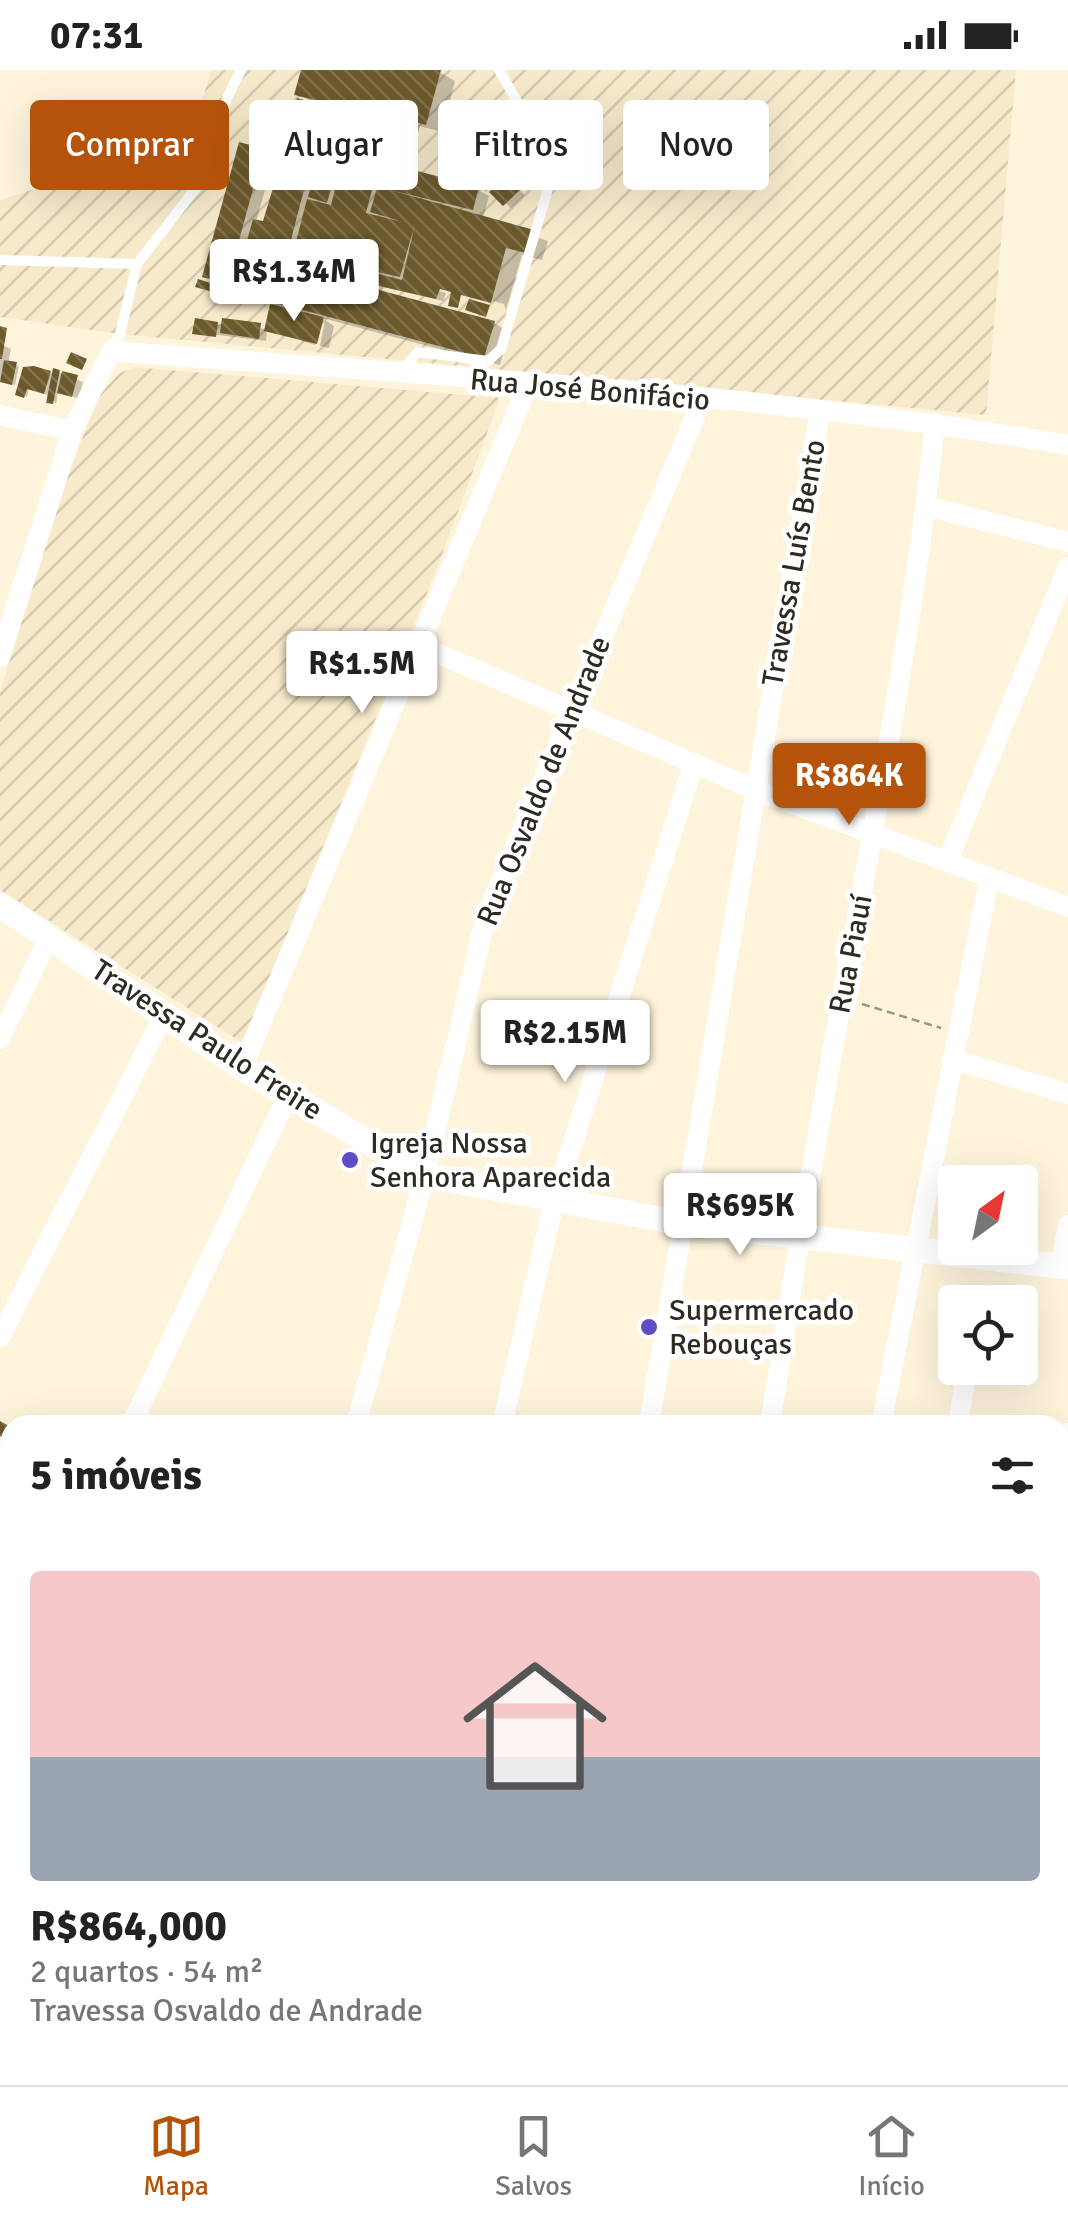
<!DOCTYPE html>
<html lang="pt">
<meta charset="utf-8">
<style>
:root{--surface:#fff;--page:#f6f6f6;--text:#222;--muted:#767676;--line:#e0e0e0;--accent:#b45309}
body{margin:0;font-family:Signika,sans-serif;background:var(--page);color:var(--text);height:100vh;display:flex;flex-direction:column;font-size:38px;white-space:nowrap}
*{box-sizing:border-box;margin:0}
p{font-size:32px;color:var(--muted)}
.icon{flex:none;width:55px;height:55px;fill:none;stroke:currentColor;stroke-width:2;stroke-linecap:round;stroke-linejoin:round}
.map{position:relative;flex:1;overflow:hidden}
.details{position:absolute;left:0px;top:1345px;width:1070px;height:670px;display:flex;flex-direction:column;background:var(--surface);border-radius:30px 30px 0 0;box-shadow:0 10px 40px #0002}
.details>*{flex:none}
.banner{position:absolute;left:30px;top:30px;width:1010px;height:90px;display:flex;gap:20px}
.needle{width:65px;rotate:33deg}
.buttons{position:absolute;left:938px;top:1095px;display:grid;gap:20px}
.buttons a{display:grid;place-items:center;width:100px;height:100px;border-radius:10px;background:var(--surface);box-shadow:0 10px 40px #0002;font-size:50px}
.price{position:absolute;translate:-50% -85px;padding:0 22px;border-radius:10px;background:#fff;color:#222;font-size:32px;line-height:65px;filter:drop-shadow(0 2px 5px #0008)}
.price::after{content:'';position:absolute;left:50%;top:60px;width:30px;height:22px;margin-left:-15px;background:inherit;clip-path:polygon(0 0,100% 0,50% 100%)}
.price.on{background:var(--accent);color:#fff}
ul{padding:0;list-style:none}
li{display:grid;align-content:center;gap:20px;height:530px;padding:0 30px}
li+li{border-top:2px solid var(--line)}
li span{display:grid;place-items:center;height:310px;border-radius:10px;color:#555}
li>.icon{margin-inline-start:auto}
span .icon{width:180px;height:180px;fill:#fffc;stroke-width:1}
li b{font-size:42px}
h2{display:flex;justify-content:space-between;align-items:center;height:120px;padding:0 30px;font-size:42px}
.chip{padding:0 35px;border-radius:10px;background:var(--surface);box-shadow:0 10px 40px #0002;font-size:35px;line-height:90px}
.chip.on{background:var(--accent);color:#fff}
.status{display:flex;justify-content:space-between;align-items:center;height:70px;padding:0 50px;background:var(--surface);direction:ltr}
.status svg{height:28px;fill:currentColor}
.dock{display:flex;justify-content:space-around;align-items:center;height:140px;border-top:2px solid var(--line);background:var(--surface);font-size:28px;color:var(--muted)}
.dock a{display:grid;justify-items:center;gap:5px}
.dock .on{color:var(--accent)}
.map>svg:first-child{display:block}
.industrial{fill:url(#industrial-furrows)}
.shadow{fill:#0003;fill-rule:evenodd}
.building{fill:url(#building-back-hatch);fill-rule:evenodd}
.lines{fill:none;stroke-linecap:round;stroke-linejoin:round}
.path{stroke:#9b9483;stroke-width:2.5;stroke-dasharray:8 5;stroke-linecap:butt}
.service{stroke:#fff;stroke-width:10}
.minor{stroke:#fff;stroke-width:20}
.tertiary{stroke:#fff;stroke-width:25}
.poi-dot{fill:#5f4dc6;stroke:#fff;stroke-width:4}
.labels{text-anchor:middle;dominant-baseline:central;stroke-width:10;stroke-linejoin:round;paint-order:stroke}
.street-label{font-size:30px;fill:#2f2b22;stroke:#fff}
.poi-label{font-size:30px;fill:#2f2b22;stroke:#fff;text-anchor:start}
</style>
<div class="status"><b>07:31</b><svg viewBox="0 0 49 12"><path d="M0 12V9h3v3zM5 12V6h3v6zM10 12V3h3v9zM15 12V0h3v12zM26 1h20v11H26zM47 4h2v5h-2z"/></svg></div>
<div class="map">
<svg width="1068" height="2015" viewBox="0 0 1068 2015">
<defs>
<pattern id="industrial-furrows" width="10" height="10" patternUnits="userSpaceOnUse" patternTransform="scale(2.5)"><rect width="10" height="10" fill="#f7eacb"/><path d="M-1 1l2-2M0 10L10 0M9 11l2-2" fill="none" stroke="#d4c9ae"/></pattern>
<pattern id="building-back-hatch" width="6" height="6" patternUnits="userSpaceOnUse" patternTransform="scale(2.5)"><rect width="6" height="6" fill="#6d5a2c"/><path d="M-1 5l2 2M0 0l6 6M5-1l2 2" fill="none" stroke="#827350"/></pattern>
</defs>
<rect width="100%" height="100%" fill="#fef4dc"/>
<path class="industrial" d="M211 0H1016L986 345 120 264 0 247V130L167 76 201 36Z
M135 297 500 328 436 501 243 973 0 820V622L60 425 99 326 119 303Z"/>
<path class="shadow" d="M303 0H436L455 11 442 62 420 56 409 99 478 120 489 126 483 148 548 171 542 190 522 185 506 240 504 234 418 210V215L446 223 443 231 338 206 316 202 315 206 494 253 509 262 500 295 326 249H321L315 275 267 260 266 271 195 262 217 254 267 259 273 234 247 222 254 196 245 191 238 218 205 206 263 81 274 88 256 152 265 155 299 31 314 33 297 23ZM316 42 327 48 326 54 314 49ZM317 101 334 112V113L315 108Z
M467 71 525 125 511 138 454 85Z
M325 250 334 256 329 278 320 276Z
M0 274 11 279 8 293 19 296 15 315 0 312Z
M55 301 83 312 79 329 58 321 56 334 50 326 29 318 27 327 18 324Z"/>
<path class="building" d="M301 0H441L426 55 405 49 394 95 479 117 473 140 390 120 534 160 526 183 506 178 491 233 461 225 458 238 448 236 451 222 440 219 436 229 331 205 334 191 329 203 304 200 495 251 484 288 280 234 307 129 331 135 337 112 372 120 366 143 403 152 370 142 378 115 309 100 275 232 244 223 252 195 241 192 253 149 263 151 290 62 319 70 325 46 312 42 315 30 294 25ZM415 154 402 210 337 193 400 207Z
M297 28 311 32 308 44 320 48 315 67 288 60Z
M467 68 503 105 486 121 450 85Z
M239 72 264 79 227 214 202 207Z
M314 105 333 111 327 133 308 127Z
M506 106 520 120 503 136 489 122Z
M198 209 229 219 227 226 195 217Z
M469 229 490 235 486 247 465 240Z
M270 234 324 247 317 274 264 261Z
M195 248 218 252 216 267 192 264Z
M222 248 261 253 259 269 220 263Z
M0 256 7 258 2 289H0Z
M71 282 87 289 82 300 66 293Z
M4 290 17 292 12 315 0 312Z
M34 296 51 301 44 324 27 319 24 328 15 325 23 297Z
M53 298 60 300 53 334 46 333Z
M62 301 78 305 72 327 57 323Z
M0 1351 9 1356 3 1368 0 1366Z
M10 1379V1397L7 1403 0 1400V1386L5 1389Z"/>
<g class="lines">
<path class="path" d="M862 934 941 958"/>
<path class="service" d="M0 190 137 194
M111 280 120 264 137 194 203 109 227 28 241 0
M402 300 418 282 488 291 501 279 552 105 541 73 499 0"/>
<path class="minor" d="M0 345 72 361
M926 436 1068 472
M418 575 756 720 1068 837
M0 587 72 361 111 281C430 306 752 321 1068 375
M947 792 1068 497
M0 969 49 867
M952 989 1068 1024
M242 998 529 313
M1060 1196 1068 1155
M0 1267 165 943
M131 1355 288 1025
M356 1355 425 1105 486 846 702 330
M502 1355 554 1132 694 693
M649 1355 820 341
M770 1355C792 1213 816 1070 842 929 877 738 915 546 935 353
M881 1355 989 809
M958 1355 967 1298
M1060 1364 1068 1363
M0 1404 10 1409
M1060 1551 1068 1469
M0 1682 10 1656
M1060 1745V1813
M0 1747 10 1749
M877 2005 892 2015
M48 2015 51 2005
M190 2015 193 2005
M319 2015 320 2005
M426 2015 428 2005
M622 2015 627 2005
M789 2015 792 2005
M1059 2015 1068 1971"/>
<path class="tertiary" d="M0 835 242 998 425 1105 681 1153 1068 1197"/>
</g>
<g class="poi-dot">
<circle cx="350" cy="1090" r="10"/>
<circle cx="649" cy="1257" r="10"/>
</g>
<g class="labels">
<g class="street-label">
<text transform="translate(590 320) rotate(5)">Rua José Bonifácio</text>
<text transform="translate(794 493) rotate(-80)">Travessa Luís Bento</text>
<text transform="translate(544 711) rotate(-68)">Rua Osvaldo de Andrade</text>
<text transform="translate(851 884) rotate(-79)">Rua Piauí</text>
<text transform="translate(207 970) rotate(33)">Travessa Paulo Freire</text>
</g>
<g class="poi-label">
<text x="370" y="1073">Igreja Nossa<tspan x="370" dy="34">Senhora Aparecida</tspan></text>
<text x="669" y="1240">Supermercado<tspan x="669" dy="34">Rebouças</tspan></text>
</g>
</g>
</svg>
<div class="buttons">
<a><svg class="needle" viewBox="-14 -14 28 28"><path d="M0-13l5 13h-10z" fill="#e53935"/><path d="M0 13l5-13h-10z" fill="#767676"/></svg></a>
<a><svg class="icon" aria-label="locate" viewBox="0 0 24 24"><circle cx="12" cy="12" r="6"/><path d="M12 2v4M12 18v4M2 12h4M18 12h4"/></svg></a>
</div>
<b class="price" style="left:294px;top:254px">R$1.34M</b>
<b class="price" style="left:362px;top:646px">R$1.5M</b>
<b class="price on" style="left:849px;top:758px">R$864K</b>
<b class="price" style="left:565px;top:1015px">R$2.15M</b>
<b class="price" style="left:740px;top:1188px">R$695K</b>
<div class="banner">
<a class="chip on">Comprar</a>
<a class="chip">Alugar</a>
<a class="chip">Filtros</a>
<a class="chip">Novo</a>
</div>
<section class="details">
<h2>5 imóveis<svg class="icon" aria-label="filters" viewBox="0 0 24 24"><path d="M4 7h16M4 17h16"/><circle cx="9" cy="7" r="2"/><circle cx="15" cy="17" r="2"/></svg></h2>
<ul>
<li><span style="background:linear-gradient(#f6c9c9 60%,#9aa5b1 0)"><svg class="icon" aria-label="home" viewBox="0 0 24 24"><path d="M3 11l9-7 9 7M6 9v11h12V9"/></svg></span><div><b>R$864,000</b><p>2 quartos · 54 m²</p><p>Travessa Osvaldo de Andrade</p></div></li>
</ul>
</section>
</div>
<nav class="dock">
<a class="on"><svg class="icon" aria-label="map" viewBox="0 0 24 24"><path d="M3 6l6-2 6 2 6-2v14l-6 2-6-2-6 2zM9 4v14M15 6v14"/></svg>Mapa</a>
<a><svg class="icon" aria-label="saved" viewBox="0 0 24 24"><path d="M7 4h10v16l-5-4-5 4z"/></svg>Salvos</a>
<a><svg class="icon" aria-label="home" viewBox="0 0 24 24"><path d="M3 11l9-7 9 7M6 9v11h12V9"/></svg>Início</a>
</nav>
